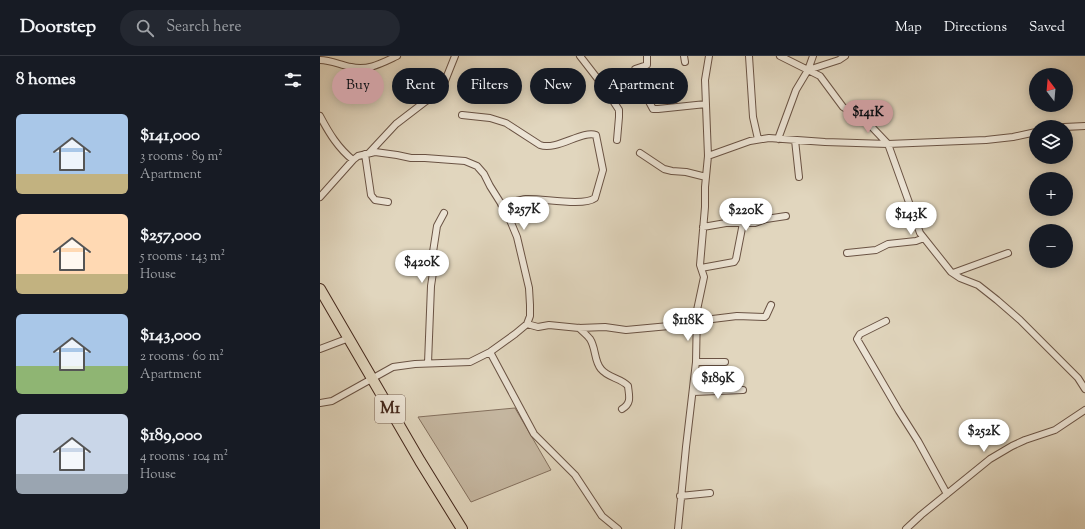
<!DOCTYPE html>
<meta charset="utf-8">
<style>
:root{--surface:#171b24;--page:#242831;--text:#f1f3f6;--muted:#9ea1a6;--line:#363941;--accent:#c59692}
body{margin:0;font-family:"Sorts Mill Goudy",serif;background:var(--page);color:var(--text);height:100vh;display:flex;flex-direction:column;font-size:15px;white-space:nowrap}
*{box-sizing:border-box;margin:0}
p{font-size:13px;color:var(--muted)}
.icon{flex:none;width:22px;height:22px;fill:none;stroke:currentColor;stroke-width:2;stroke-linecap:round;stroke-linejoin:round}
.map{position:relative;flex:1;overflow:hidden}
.details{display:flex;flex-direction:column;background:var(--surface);width:320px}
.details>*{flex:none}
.guide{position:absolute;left:12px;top:12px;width:380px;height:36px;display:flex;gap:8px}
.needle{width:26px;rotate:344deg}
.fabs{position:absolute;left:709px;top:12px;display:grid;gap:8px}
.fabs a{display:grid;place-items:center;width:44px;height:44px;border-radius:50%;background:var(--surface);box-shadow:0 2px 10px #0003;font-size:20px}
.price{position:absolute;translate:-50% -34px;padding:0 9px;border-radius:14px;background:#fff;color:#222;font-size:13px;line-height:26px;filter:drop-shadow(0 1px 2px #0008)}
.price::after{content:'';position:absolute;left:50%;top:24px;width:12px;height:9px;margin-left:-6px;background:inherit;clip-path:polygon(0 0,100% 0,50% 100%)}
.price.current{background:var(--accent);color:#111}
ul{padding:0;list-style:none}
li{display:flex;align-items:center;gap:12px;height:100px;padding:0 16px}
li span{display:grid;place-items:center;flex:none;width:112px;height:80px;border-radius:6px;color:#555}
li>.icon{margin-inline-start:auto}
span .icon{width:48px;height:48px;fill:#fffc;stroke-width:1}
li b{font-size:17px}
h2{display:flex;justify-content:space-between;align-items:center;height:48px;padding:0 16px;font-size:17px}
.pill{padding:0 14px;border-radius:18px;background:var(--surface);box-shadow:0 2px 10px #0003;font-size:14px;line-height:36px}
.pill.current{background:var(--accent);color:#111}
header{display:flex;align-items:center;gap:24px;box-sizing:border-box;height:56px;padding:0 20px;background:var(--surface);border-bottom:1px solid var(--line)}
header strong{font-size:19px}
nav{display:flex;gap:22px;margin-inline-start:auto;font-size:14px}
.search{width:280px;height:36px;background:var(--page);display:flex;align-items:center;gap:10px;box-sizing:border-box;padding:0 14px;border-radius:22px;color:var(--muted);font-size:15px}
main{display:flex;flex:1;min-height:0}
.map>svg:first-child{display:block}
.green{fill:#c6b8a2;stroke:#84705e}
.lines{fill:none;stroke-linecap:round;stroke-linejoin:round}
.minor-casing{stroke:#6a5344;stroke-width:8}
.trunk-casing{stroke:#43271b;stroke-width:12}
.minor{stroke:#ece4d5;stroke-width:6}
.trunk{stroke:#e1d6be;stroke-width:10}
.labels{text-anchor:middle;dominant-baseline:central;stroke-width:3;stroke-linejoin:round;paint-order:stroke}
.shield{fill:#ece4d5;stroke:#766053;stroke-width:1}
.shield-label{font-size:16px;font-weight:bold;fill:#43271b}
</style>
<header>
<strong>Doorstep</strong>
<div class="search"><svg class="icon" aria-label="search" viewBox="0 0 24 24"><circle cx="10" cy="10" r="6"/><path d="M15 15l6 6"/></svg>Search here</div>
<nav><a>Map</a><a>Directions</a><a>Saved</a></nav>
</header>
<main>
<section class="details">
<h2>8 homes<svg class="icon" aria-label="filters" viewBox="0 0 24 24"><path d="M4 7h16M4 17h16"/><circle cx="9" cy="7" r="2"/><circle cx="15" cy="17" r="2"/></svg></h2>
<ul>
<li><span style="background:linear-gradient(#a9c7e8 75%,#c2b280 0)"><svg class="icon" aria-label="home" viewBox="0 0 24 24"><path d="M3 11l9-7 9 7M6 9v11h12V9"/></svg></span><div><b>$141,000</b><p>3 rooms · 89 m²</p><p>Apartment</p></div></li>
<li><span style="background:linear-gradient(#ffd9b3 75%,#c2b280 0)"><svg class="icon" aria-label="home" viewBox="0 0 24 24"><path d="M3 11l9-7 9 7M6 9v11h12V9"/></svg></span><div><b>$257,000</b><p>5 rooms · 143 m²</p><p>House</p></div></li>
<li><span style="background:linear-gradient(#a9c7e8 65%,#8fb573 0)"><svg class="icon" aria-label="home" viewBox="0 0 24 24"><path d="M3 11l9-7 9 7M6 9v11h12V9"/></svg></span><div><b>$143,000</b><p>2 rooms · 60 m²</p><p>Apartment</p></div></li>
<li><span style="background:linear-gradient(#c9d6e8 75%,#9aa5b1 0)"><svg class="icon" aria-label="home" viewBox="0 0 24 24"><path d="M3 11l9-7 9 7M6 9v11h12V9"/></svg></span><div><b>$189,000</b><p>4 rooms · 104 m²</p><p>House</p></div></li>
</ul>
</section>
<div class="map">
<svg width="765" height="473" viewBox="0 0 765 473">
<rect width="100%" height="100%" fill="#e1d6be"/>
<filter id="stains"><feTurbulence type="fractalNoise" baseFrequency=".005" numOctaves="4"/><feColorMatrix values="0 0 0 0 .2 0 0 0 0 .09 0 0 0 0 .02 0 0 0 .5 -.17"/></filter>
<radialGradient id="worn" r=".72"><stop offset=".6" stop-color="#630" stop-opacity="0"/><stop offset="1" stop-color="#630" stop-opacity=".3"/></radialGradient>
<path class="green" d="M195 352 231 414 151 446 98 361Z"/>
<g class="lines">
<g class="minor-casing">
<path id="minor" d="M260 0 284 31 299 54V61L297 84
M364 0 365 6
M429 0 433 61 438 83
M460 0 500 20 523 51 549 68 568 88 600 177 631 216 640 222 658 229 677 244 700 264 758 322 765 333
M0 4C11 4 20 9 31 11 48 15 62 7 77 0
M488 14 519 4 525 0
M314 26 315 13 327 9V0
M326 40 333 53H338L386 48
M142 59 170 62 186 67 220 89C237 95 262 74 276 79L283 114 275 142C263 151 222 142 206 143 198 144 189 147 181 148
M0 60C9 77 18 92 33 104
M744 71 765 70
M458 83 476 34 488 14 493 0
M475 84 479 121
M49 97 76 68 106 45 119 40 135 0
M320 97 344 113 352 115 366 116 386 121
M45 98 51 139 55 144 68 146
M388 100 430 85 449 82 505 86 568 88 666 84 693 81 716 76
M0 141 33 104 38 100 55 96 77 99 91 102H105L145 105 157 110 164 118 170 130 187 157 197 181 209 232 210 249V260L207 268 195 278 170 296 150 306 95 308 73 311 12 345 0 347
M383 171 406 167H435L446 163 466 160
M527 197 556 194 568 188 596 185 604 182
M381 212 414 206 416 203 423 167
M633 217 688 197
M566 265 540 278 537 283 579 355 598 385 627 438
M207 268 218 271 229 269 259 272 285 271 306 274 349 270 376 265 417 260 445 261 446 260 451 249
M259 272C263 276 267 279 270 283 276 292 274 305 281 313 288 322 301 322 308 330 309 340 312 347 302 353
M0 293 29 282
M170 296 214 378 255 419 282 460 298 473
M376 306H405
M108 307 111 230 114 210 113 196 117 170 124 157
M373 336 423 334
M360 440 390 437
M358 473 366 391 376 306 377 254 384 221 380 209 385 151V131L388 100 385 24 389 0
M586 473 601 459 670 403 692 390 705 384 735 374 765 354"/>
</g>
<g class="trunk-casing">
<path id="trunk" d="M0 233 100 405 142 473"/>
</g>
<use href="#minor" class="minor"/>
<use href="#trunk" class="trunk"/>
</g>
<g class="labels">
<rect class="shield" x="55" y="339" width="30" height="28" rx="3"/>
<g class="shield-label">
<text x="70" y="353">M1</text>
</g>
</g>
<rect width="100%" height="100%" filter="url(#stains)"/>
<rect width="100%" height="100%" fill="url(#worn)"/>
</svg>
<div class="fabs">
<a><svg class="needle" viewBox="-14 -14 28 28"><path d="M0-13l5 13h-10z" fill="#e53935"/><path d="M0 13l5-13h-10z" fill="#9ea1a6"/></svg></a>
<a><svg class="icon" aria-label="layers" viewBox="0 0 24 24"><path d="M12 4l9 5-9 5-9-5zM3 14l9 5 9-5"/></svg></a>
<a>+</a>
<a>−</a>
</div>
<b class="price current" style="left:548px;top:78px">$141K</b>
<b class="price" style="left:204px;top:175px">$257K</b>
<b class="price" style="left:426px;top:176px">$220K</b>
<b class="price" style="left:591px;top:180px">$143K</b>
<b class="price" style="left:102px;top:228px">$420K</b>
<b class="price" style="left:368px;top:286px">$118K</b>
<b class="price" style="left:398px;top:344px">$189K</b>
<b class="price" style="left:664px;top:397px">$252K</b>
<div class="guide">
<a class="pill current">Buy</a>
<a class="pill">Rent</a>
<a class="pill">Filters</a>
<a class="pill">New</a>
<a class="pill">Apartment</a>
</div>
</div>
</main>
